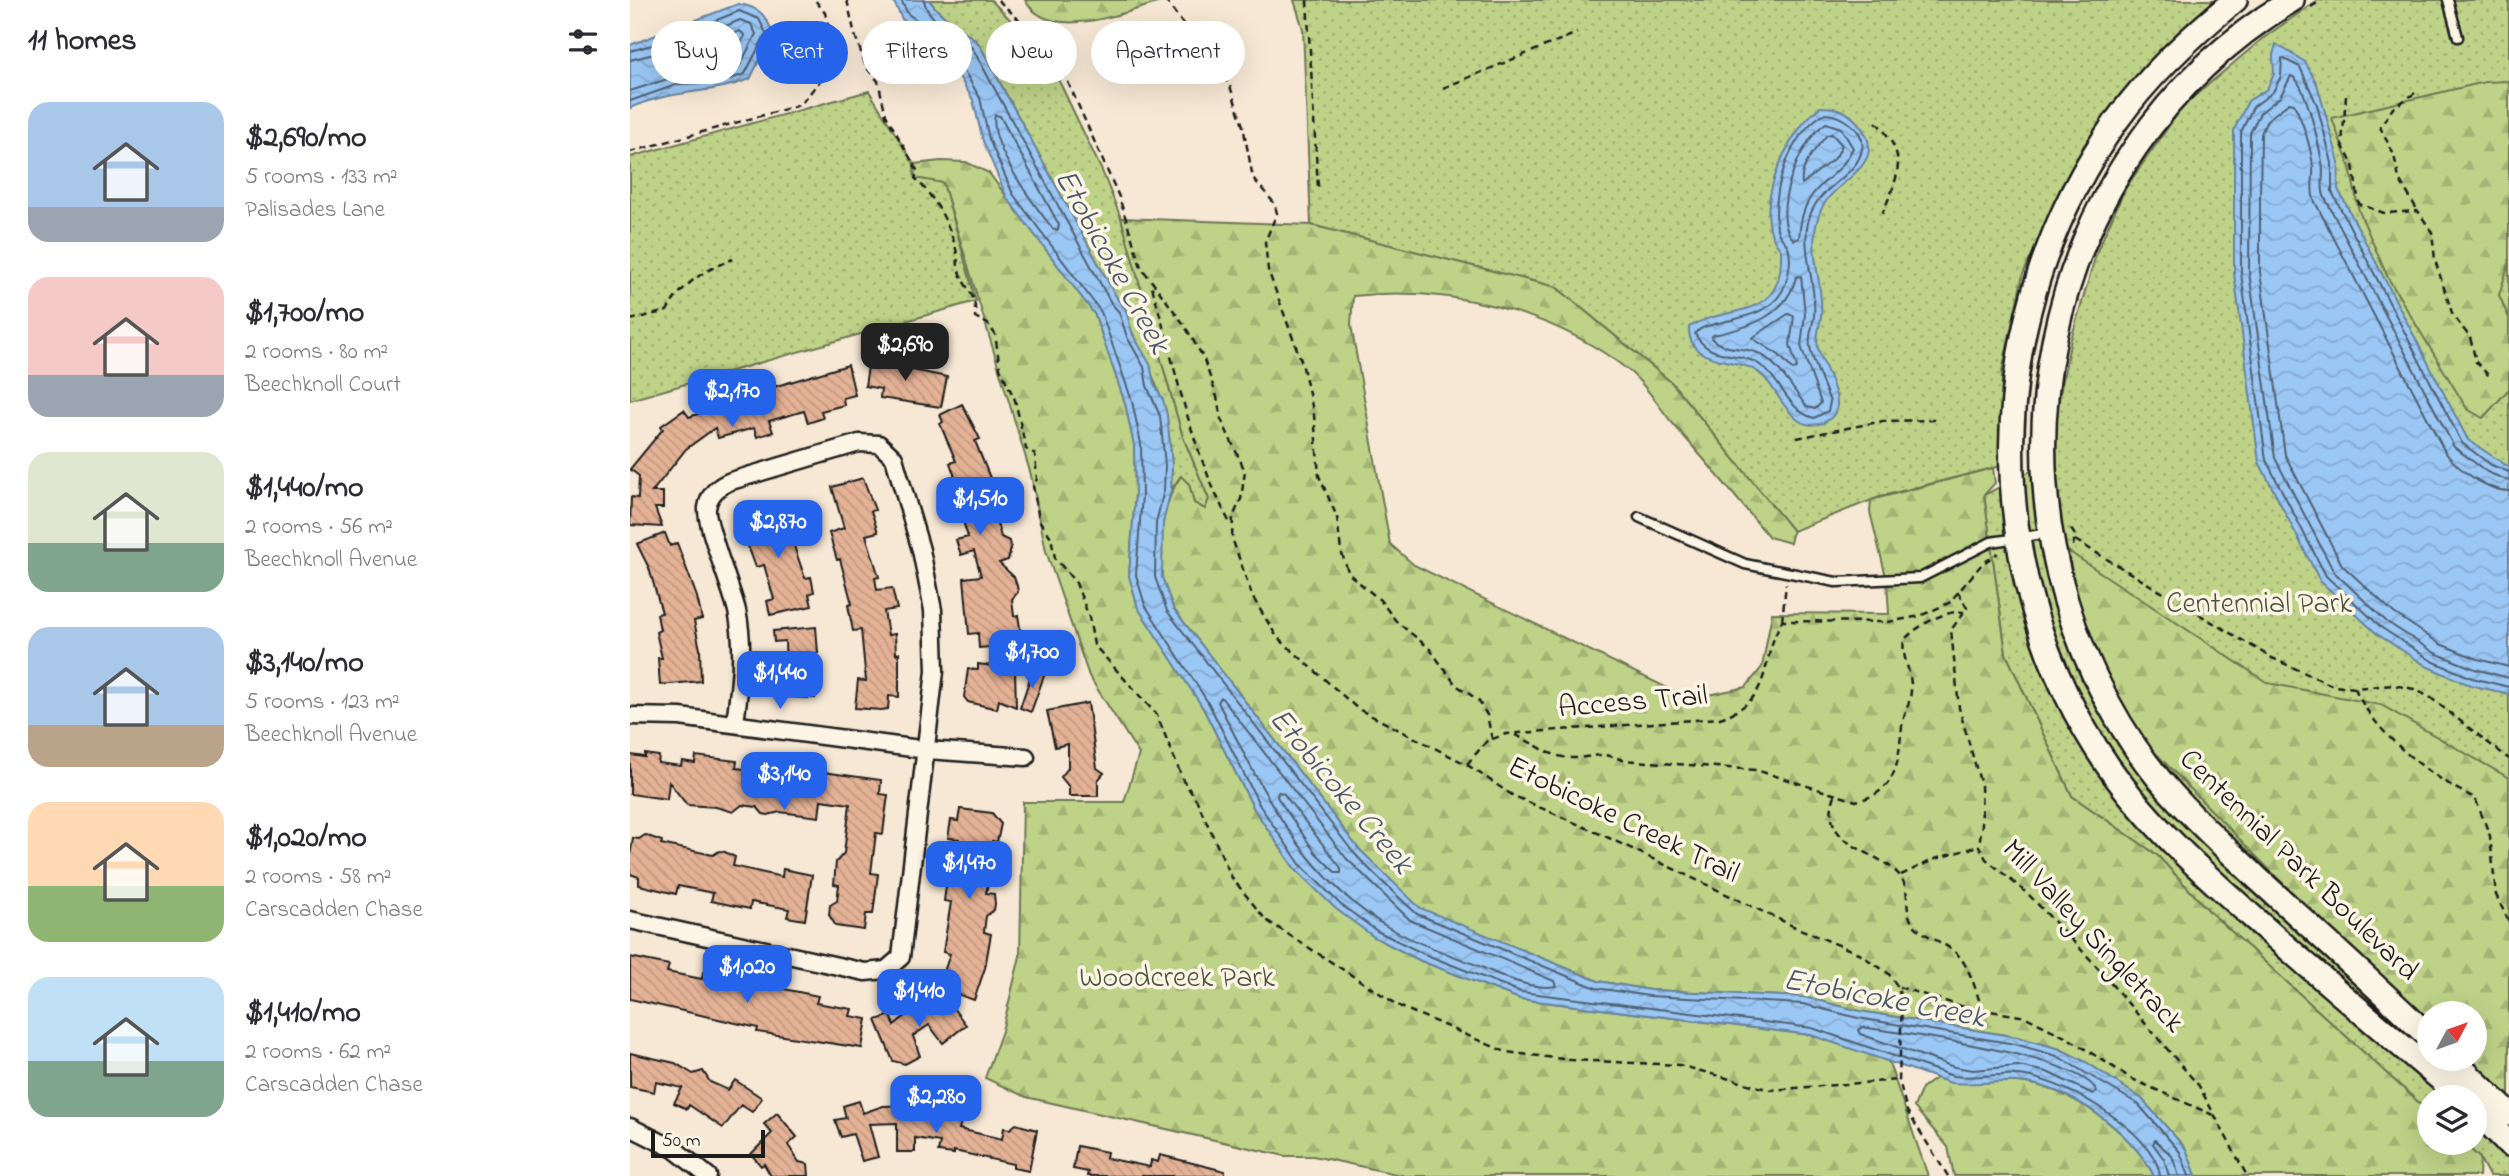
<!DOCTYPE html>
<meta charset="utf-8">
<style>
:root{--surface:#fff;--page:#f7f7f7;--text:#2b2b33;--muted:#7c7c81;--accent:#2563eb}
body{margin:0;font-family:"Indie Flower",sans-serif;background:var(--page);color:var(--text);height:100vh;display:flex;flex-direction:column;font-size:26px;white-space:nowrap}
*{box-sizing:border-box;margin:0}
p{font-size:23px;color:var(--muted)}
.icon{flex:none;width:38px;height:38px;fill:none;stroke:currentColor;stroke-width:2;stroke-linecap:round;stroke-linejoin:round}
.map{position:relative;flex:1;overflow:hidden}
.side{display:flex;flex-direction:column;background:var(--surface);width:630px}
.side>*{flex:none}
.guide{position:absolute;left:21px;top:21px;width:665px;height:63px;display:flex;gap:14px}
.needle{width:46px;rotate:49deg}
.fabs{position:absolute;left:1787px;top:1001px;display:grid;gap:14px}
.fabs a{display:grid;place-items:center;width:70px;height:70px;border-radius:50%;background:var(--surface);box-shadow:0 7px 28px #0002;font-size:35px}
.scale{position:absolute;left:21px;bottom:18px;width:114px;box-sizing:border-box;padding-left:7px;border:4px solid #1c1c1c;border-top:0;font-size:19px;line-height:24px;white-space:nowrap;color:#1c1c1c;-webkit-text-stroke:5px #fcf5e5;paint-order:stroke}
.price{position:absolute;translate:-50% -60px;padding:0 16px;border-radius:14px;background:var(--accent);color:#fff;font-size:23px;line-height:46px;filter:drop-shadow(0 2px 4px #0008)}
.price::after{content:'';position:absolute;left:50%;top:42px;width:21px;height:16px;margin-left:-10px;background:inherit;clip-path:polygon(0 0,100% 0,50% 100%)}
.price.active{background:#222;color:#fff}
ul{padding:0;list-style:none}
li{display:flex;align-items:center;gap:21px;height:175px;padding:0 28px}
li span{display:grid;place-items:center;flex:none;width:196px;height:140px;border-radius:21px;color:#555}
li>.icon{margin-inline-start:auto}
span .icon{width:84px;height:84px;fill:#fffc;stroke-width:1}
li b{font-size:30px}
h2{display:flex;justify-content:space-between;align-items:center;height:84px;padding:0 28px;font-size:30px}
.chip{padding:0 24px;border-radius:32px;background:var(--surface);box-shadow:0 7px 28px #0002;font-size:24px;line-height:63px}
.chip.active{background:var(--accent);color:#fff}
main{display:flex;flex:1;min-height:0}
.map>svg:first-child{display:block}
.grass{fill:url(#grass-dots);stroke:#6d7752;stroke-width:2;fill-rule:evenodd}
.forest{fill:url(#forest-firs);stroke:#6d7752;stroke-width:2}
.water{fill:url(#water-waves);stroke:#68839e;stroke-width:2}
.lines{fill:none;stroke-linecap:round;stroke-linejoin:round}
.shore{stroke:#4f6073;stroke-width:2}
.building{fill:url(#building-back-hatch);stroke:#1c1c1c;stroke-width:2}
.lane-casing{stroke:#1c1c1c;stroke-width:13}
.street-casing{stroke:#1c1c1c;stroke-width:21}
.secondary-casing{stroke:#1c1c1c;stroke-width:28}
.path{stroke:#1c1c1c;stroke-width:2.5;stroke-dasharray:7 5;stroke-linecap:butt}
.lane{stroke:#fcf5e5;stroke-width:8}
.street{stroke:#fcf5e5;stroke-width:16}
.secondary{stroke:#fcf5e5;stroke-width:23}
.labels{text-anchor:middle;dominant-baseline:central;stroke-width:7;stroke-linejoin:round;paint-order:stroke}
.park-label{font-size:30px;fill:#4d533c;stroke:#fcf5e5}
.street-label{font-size:30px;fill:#1c1c1c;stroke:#fcf5e5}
.water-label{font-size:32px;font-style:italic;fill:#485868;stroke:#fcf5e5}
</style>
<main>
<section class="side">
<h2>11 homes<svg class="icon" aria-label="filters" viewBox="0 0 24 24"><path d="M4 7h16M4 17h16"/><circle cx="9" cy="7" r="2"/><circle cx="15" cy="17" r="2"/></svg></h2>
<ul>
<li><span style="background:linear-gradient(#a9c7e8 75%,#9aa5b1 0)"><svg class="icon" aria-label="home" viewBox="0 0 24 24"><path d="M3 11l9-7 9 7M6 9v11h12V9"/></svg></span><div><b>$2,690/mo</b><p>5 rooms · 133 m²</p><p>Palisades Lane</p></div></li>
<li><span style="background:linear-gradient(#f6c9c9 70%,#9aa5b1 0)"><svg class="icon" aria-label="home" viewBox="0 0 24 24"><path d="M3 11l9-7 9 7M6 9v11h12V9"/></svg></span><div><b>$1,700/mo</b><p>2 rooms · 80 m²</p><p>Beechknoll Court</p></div></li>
<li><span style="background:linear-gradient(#dfe7d0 65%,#7fa58c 0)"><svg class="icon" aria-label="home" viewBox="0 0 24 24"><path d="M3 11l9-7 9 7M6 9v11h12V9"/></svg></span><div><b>$1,440/mo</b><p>2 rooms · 56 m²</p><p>Beechknoll Avenue</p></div></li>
<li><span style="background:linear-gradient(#a9c7e8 70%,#b9a48a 0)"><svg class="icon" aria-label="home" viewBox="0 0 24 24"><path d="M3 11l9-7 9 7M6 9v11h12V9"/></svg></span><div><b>$3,140/mo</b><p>5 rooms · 123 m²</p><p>Beechknoll Avenue</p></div></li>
<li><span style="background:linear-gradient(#ffd9b3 60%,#8fb573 0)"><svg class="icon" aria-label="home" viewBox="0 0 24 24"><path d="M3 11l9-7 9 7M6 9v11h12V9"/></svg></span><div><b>$1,020/mo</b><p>2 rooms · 58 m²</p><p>Carscadden Chase</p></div></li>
<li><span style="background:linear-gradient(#bfe0f5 60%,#7fa58c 0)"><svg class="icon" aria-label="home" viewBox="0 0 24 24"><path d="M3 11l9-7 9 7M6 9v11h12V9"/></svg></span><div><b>$1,410/mo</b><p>2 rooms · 62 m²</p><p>Carscadden Chase</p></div></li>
</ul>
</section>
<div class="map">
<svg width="1879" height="1176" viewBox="0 0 1879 1176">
<defs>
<pattern id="grass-dots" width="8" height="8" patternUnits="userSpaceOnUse" patternTransform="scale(1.75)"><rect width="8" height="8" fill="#bed288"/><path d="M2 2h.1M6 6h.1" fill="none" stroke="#a3b475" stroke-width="1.8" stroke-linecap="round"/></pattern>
<pattern id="forest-firs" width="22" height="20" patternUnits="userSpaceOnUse" patternTransform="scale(1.75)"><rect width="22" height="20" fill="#bed288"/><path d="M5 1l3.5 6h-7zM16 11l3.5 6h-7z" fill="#a3b475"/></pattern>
<pattern id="water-waves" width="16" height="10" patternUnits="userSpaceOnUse" patternTransform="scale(1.75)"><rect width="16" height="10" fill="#9bc7f5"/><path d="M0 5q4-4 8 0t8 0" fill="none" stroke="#85aad1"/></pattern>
<pattern id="building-back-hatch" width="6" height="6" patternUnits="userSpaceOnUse" patternTransform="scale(1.75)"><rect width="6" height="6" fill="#e4b296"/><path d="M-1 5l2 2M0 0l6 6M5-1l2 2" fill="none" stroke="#c39881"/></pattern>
</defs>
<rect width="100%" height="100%" fill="#f7e8d5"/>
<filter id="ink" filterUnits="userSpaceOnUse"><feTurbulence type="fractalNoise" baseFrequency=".0143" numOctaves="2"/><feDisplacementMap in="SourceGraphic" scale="14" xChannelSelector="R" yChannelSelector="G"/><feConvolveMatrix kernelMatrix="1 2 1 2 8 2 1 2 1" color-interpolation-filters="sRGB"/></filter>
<g filter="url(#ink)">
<path class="grass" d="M299 0H361L409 49 430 83 472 171 491 218 553 437 579 499 575 509 564 503 559 484 550 477 541 490C544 425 532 391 503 334 497 322 498 311 488 300L349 44C332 27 313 20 299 0Z
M664 0H1590L1508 77 1454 145 1393 274 1372 371 1371 466 1252 496 1163 531 1042 383 926 287 681 225 673 29Z
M1688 0H1879V1176H1859L1850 1159 1833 1143H1844V1097H1799V1112L1579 911 1527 855 1442 796 1376 654 1354 495 1426 458 1424 424 1441 339 1467 251 1495 189 1553 106 1632 39ZM1799 1013H1844V1059H1799Z
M239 91 284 164 285 178 313 182 346 301 0 400V157Z"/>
<path class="forest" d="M395 0H537C500 10 420 45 395 0Z
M1879 81V263L1869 295 1879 318V389L1853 418 1837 409 1758 278 1729 211 1720 168 1702 118 1855 82Z
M311 161 336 162 359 173 465 315 495 403 504 445 505 494 499 576 573 708 624 809 665 869 744 937 791 961 890 999 1181 1035 1258 1060 1298 1176H775L683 1156H655L396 1097 355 1078 372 1031 390 956 393 802H494L509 754 459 676 416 551 401 475 313 183 285 178 284 164Z
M491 218 681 225 926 287 1042 383 1163 531 1160 543 1139 537C1106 497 1073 458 1039 419 1027 403 1014 383 998 370 923 311 817 285 723 296L721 325 760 544 784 565 1060 699 1116 687 1132 667 1142 613 1259 614 1257 581 1240 512 1241 500 1363 468 1365 483 1354 495 1376 654 1442 796 1527 855 1579 911 1799 1112V1143H1833L1850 1158 1849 1176H1566L1556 1149 1512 1099 1456 1062 1430 1049 1387 1037 1230 1011 1174 997 1020 990 968 981 789 908 728 848 543 608C540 598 534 587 532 577 527 545 532 503 551 476L559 484 564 503 575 509 579 499 553 437Z
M1438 551 1638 683 1751 705 1879 778V1099L1836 1059H1844V1013H1799V1024L1708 940 1507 734 1457 645Z
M1306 1078C1337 1088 1356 1080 1386 1082 1436 1084 1503 1132 1524 1176H1324L1318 1147 1284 1107 1292 1088Z"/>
<path class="water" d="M263 0H299C313 20 332 27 349 44L488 300 495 308 503 335 520 364 524 384 533 400 537 415 542 465 541 490 533 523 532 577 543 608 728 848 790 908 968 981 1020 990 1174 997 1230 1011 1387 1037 1430 1049 1456 1062 1512 1099 1556 1149 1566 1176H1524C1503 1132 1436 1083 1386 1082 1364 1081 1343 1085 1321 1083L1181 1035 890 999 791 961 744 937 706 909 665 869 624 809 573 708 508 608 499 576 505 494 504 445 495 403 465 315 377 198 353 141 343 100 317 56 302 39 272 19Z
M108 4C129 7 135 14 143 33L120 79C79 95 42 89 0 108V45Z
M1646 44 1675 62 1687 84 1709 162 1708 189 1838 440 1879 467V694L1840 685 1798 667 1747 634 1690 581 1629 462 1604 273V130L1618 101 1637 89 1644 74 1643 55Z
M1190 107C1207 107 1216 110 1227 122 1258 157 1222 173 1202 194 1191 205 1187 217 1185 232 1181 261 1194 288 1191 316 1190 327 1185 336 1188 348 1192 363 1207 388 1207 403 1208 422 1182 431 1168 420 1150 407 1143 379 1123 369 1100 357 1058 365 1059 327 1101 302 1154 324 1151 250 1118 216 1156 132 1190 107Z"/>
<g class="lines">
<path class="shore" d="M271 0 278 14 306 34 323 52 350 98 359 139 383 194 471 312 502 401 511 444 512 495 506 575 515 605 579 704 630 806 670 864 710 904 747 931 794 954 891 992 1182 1028 1323 1076C1345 1079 1365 1073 1387 1075 1429 1077 1525 1130 1530 1176
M294 0C298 24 328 32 343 49L481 303 489 312 497 337 514 367 517 386 530 416 535 465 534 490 526 523 525 577 537 611 723 852C743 874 765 894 787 914L966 988 1019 996 1173 1004 1228 1018 1385 1044 1427 1056 1508 1104 1550 1152 1559 1176
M110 31 115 36 101 58 88 63H42L44 59Z
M0 51 33 42 109 11 129 19 136 33 115 74 92 82 49 84 0 101
M0 60 36 51 110 20 121 24 126 34 109 67 90 74 47 76 0 91
M1193 114C1209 114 1236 128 1232 149 1228 174 1197 184 1185 205 1164 239 1188 280 1184 316 1183 326 1178 336 1180 347 1184 366 1194 385 1200 402L1198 411 1184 418C1157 411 1150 376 1127 363 1105 350 1080 361 1065 334 1075 317 1140 326 1155 285 1159 275 1162 257 1158 247 1155 240 1149 238 1147 229 1142 189 1158 137 1193 114Z
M365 115 370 116 429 225 428 230 423 229C405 206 358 145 365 115Z
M1196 123 1211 128 1223 148C1204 188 1173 179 1169 238L1164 240C1138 217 1170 139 1196 123Z
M1202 134 1212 145 1206 157 1172 184C1169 167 1186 148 1197 135Z
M1171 276 1175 314 1171 346 1191 403 1185 409 1177 407C1162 389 1149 363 1128 353 1112 346 1093 351 1081 338L1083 335C1118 328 1157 316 1166 277Z
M1158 314 1164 316 1160 345 1167 367 1163 370 1149 355 1122 338Z
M1879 472 1861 465 1832 443 1702 192V163L1687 105 1670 67 1652 58 1651 76 1643 92 1623 107 1611 132V273L1636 460 1696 576 1752 628 1802 661 1842 678 1879 687
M1879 481 1857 472 1824 447 1694 196C1690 184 1695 173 1692 162 1689 146 1675 79 1661 76L1650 97 1630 113 1620 133 1619 272 1645 458 1704 572 1757 622 1805 653 1845 669 1879 678
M1879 491C1858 491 1827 469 1815 452L1684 200C1680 188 1684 179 1683 167 1681 147 1673 122 1664 104L1659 103 1637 120 1631 134 1630 199V272L1655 455 1712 565 1764 613 1810 644 1848 659 1879 667
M591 697 716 858 780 920 924 981 926 986C899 991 868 974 844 964 813 952 780 941 751 923 669 870 630 786 588 702Z
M648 792 653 793 711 868V873H706L685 852 647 797Z
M1232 1027C1275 1034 1449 1055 1467 1091L1463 1094 1417 1072 1388 1066 1343 1070 1324 1067 1230 1034 1228 1030Z
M1539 1176 1534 1159 1523 1144 1525 1140 1542 1156 1549 1176"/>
</g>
<path class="building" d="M251 355 269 358 268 367 317 377 311 407 250 398 251 389 235 386 239 360 250 362Z
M218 365 225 395 213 398 214 405 191 411 193 418 178 423 174 411 139 421 143 432 127 437 124 428 88 438 85 428 56 449 22 492H33V508H25L32 527 0 525 1 497 8 498 9 476 0 469 33 429 31 426 54 410 59 417 116 398V395Z
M332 404 350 439 345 441 360 478 355 480 371 537 379 541 381 547 378 560 369 563 384 577 387 586 388 592 382 599 384 616 388 615 391 634 384 640V645L349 648 348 633 339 634 334 578 351 576 344 551 331 555 326 540 338 537 331 515 320 518 315 501 321 500 314 481 325 477 320 463 326 461 310 424 313 422 310 415Z
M233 478 245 510 241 511 248 532 236 535 249 577 245 578 247 590 262 588 267 609 254 611 258 635 265 634 266 654 269 653V697L259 696 258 709 251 710 225 708 228 680 236 681 231 630 223 631 218 605 222 604 210 559 207 560 199 533 214 528 202 487Z
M142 505 144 513 152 511 175 578 181 577 184 592 179 594 182 606 140 615 137 601 144 599 134 565 126 567 111 528 119 526 115 513Z
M35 533 40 546 47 543 67 597 72 619 64 621 70 649 71 681 30 685 28 658H32L26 632 30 630 27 614 32 613 19 568 7 544Z
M186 627 188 653H185V698L157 697 155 641 144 642 143 631Z
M348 664 385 669 386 707 369 700 367 709 338 702 334 697 338 669 348 670Z
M403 669 415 673 401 712 390 708Z
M458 703 467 768 474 773 468 780V796H439V787L431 777 438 768V744L425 747 417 711Z
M15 754 29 756 28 763 51 766 52 761 65 763 66 756 107 761 106 768 141 772 142 765 251 780 250 794 258 795 255 817 253 834 246 833 241 873 248 874 245 899 243 914H236L234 930 206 926 199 915 200 905 207 901 209 885 204 884 206 862 214 853 220 804 191 800 189 817 150 812 138 815 133 814 127 807 112 805 103 812 86 807 57 805 39 782 37 799 0 794V755L15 757Z
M330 809 362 813 371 824 367 842 362 841 360 859 363 862 356 893 364 894 365 904 364 910 356 916 354 932 361 934 355 968 344 1000 315 990 320 975 314 972 320 954 313 952 321 902 314 901 319 863 326 864 329 839 318 838 321 820 328 821Z
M15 835 32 841 31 844 83 855 89 851 95 852 105 857 103 866 152 877 153 869 182 875 175 920 157 917 159 909 121 902 120 909 81 901 83 893 48 886 46 894 9 885V877L0 874V856L3 838 9 839Z
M0 957 39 965 37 972 72 979 73 972 89 976 87 984 109 988 111 980 188 996 186 1003 222 1009 220 1016 237 1019 232 1048 127 1032 128 1028 0 999Z
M313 995 336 1025 313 1043 299 1025 283 1036 290 1056 275 1064 263 1061 246 1020 261 1015 264 1025 298 998 308 1011Z
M0 1053 45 1063 63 1074 73 1071 80 1082 98 1090 105 1080 132 1098 122 1112 111 1105 93 1128 59 1105 57 1109 44 1103 52 1088 26 1082 24 1092 0 1087Z
M229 1101 233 1113 253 1106 284 1105 285 1113 331 1122 329 1129 372 1139 374 1128 380 1129 386 1124 407 1130 399 1171 383 1168V1164L324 1151V1154L308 1152 310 1142 285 1138V1152H267V1123L239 1124 248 1157 232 1161 223 1134 211 1137 205 1120 216 1118 213 1106Z
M147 1113 167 1137 158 1145 169 1162 178 1164 179 1176H141L134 1164 131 1166 121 1154 142 1133 134 1124Z
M447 1146 477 1152 476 1158 520 1167 521 1160 528 1162 530 1155 595 1171V1176H457L458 1172 443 1169Z"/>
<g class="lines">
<g class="lane-casing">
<path id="lane" d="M1818 0 1828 37
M1009 517 1115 564 1206 582 1290 578 1361 542 1419 533"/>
</g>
<g class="street-casing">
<path id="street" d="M0 716 50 717 297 750 396 757
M0 920 235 972 256 970 271 957 305 671 303 610 291 550 264 458 249 444 229 443 101 481C88 486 79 494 77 508 75 523 102 589 107 611 115 648 110 685 105 723
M0 1127 44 1149 78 1176"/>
</g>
<g class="secondary-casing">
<path id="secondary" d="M1605 0C1561 36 1520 74 1487 120 1351 310 1345 573 1478 766 1519 825 1574 874 1627 921 1694 981 1763 1039 1832 1097
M1662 0C1404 156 1339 500 1505 747 1538 796 1583 836 1626 877 1684 930 1742 982 1799 1037
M1822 1059 1879 1114
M1844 1108 1879 1144"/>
</g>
<path class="path" d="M217 0 225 35 236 67 248 81 256 115 288 172 285 178C305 198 318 221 326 249 328 256 327 264 329 271 336 291 347 293 345 317L358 324 365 334 370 368 385 400 396 449 405 454 407 479 403 486 409 520 421 537 425 558 446 583 459 617 464 645 527 715 553 780 567 801 602 878 636 920 771 1007 876 1052 941 1060 1049 1065 1140 1090 1269 1080
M368 0 401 31 438 82 489 197 511 267 553 323 573 357 587 397 591 419 615 471 611 499 603 517 602 538 623 598 647 637 728 709 836 764 882 795 979 838 1165 927 1228 953 1258 973 1268 987 1272 1003 1269 1080 1277 1111 1318 1176
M535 0 600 86 613 126 623 178 644 203 647 213 635 242 638 270 672 363 684 415 689 476 707 517 711 551 719 574 750 600 766 621 799 648 826 685 848 700 857 715 862 739
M677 0 688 188
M1681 7 1692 0
M813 88 947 33
M1785 93 1763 108 1750 127 1764 155 1769 179 1788 211
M1716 96 1712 144 1723 165 1729 204 1754 213 1788 211 1802 232 1805 260 1823 316 1840 337 1846 362 1859 376
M1246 122C1279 156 1269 175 1252 214
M0 152 170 105 194 76 204 49 195 13 185 0
M522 287C547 372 559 446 601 525
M0 320 37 311C52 284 74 270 103 259
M1167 438 1253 421 1307 420
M1441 529 1445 535 1443 546
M1445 540 1642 658 1704 686 1725 688 1763 685 1784 689 1801 698 1879 759
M1328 592 1337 608 1321 630 1329 708 1351 785 1352 824 1349 846 1356 859 1400 896 1460 959 1569 1086 1617 1176
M1152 621 1156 584
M1725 688C1743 733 1803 779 1845 798L1860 836 1866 895 1879 922
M885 735C905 743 920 758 943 758 965 758 970 750 992 760L1126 770 1226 801C1269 792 1268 761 1272 726 1274 713 1281 702 1281 689 1282 672 1271 657 1274 640 1287 626 1314 610 1334 612
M837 764 857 741 876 734 1090 718C1146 699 1128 662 1152 621L1258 622 1290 616 1319 603 1352 564 1368 553
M1205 795C1185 849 1254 849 1272 879 1281 894 1273 912 1284 925 1294 936 1313 942 1325 952 1339 964 1347 993 1352 1010
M1271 875 1305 859 1349 846
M1269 987 1331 1006 1396 1017 1441 1040 1502 1079 1583 1115"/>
<use href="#lane" class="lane"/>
<use href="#street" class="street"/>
<use href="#secondary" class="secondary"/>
</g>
</g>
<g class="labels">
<g class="park-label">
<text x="1629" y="605">Centennial Park</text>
<text x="547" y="979">Woodcreek Park</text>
</g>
<g class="street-label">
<text transform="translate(1003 703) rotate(-5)">Access Trail</text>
<text transform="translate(993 821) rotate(26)">Etobicoke Creek Trail</text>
<text transform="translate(1668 866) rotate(44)">Centennial Park Boulevard</text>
<text transform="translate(1462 937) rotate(47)">Mill Valley Singletrack</text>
</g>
<g class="water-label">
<text transform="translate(481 262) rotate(61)">Etobicoke Creek</text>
<text transform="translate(710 792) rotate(50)">Etobicoke Creek</text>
<text transform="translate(1254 1000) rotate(11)">Etobicoke Creek</text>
</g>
</g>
</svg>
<div class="fabs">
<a><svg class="needle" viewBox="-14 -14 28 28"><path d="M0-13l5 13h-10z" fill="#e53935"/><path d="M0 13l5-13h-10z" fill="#7c7c81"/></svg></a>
<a><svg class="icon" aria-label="layers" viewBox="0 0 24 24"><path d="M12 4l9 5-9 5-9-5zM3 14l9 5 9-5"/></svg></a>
</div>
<div class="scale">50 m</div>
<b class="price active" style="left:275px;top:383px">$2,690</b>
<b class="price" style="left:102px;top:429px">$2,170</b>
<b class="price" style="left:350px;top:537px">$1,510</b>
<b class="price" style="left:148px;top:560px">$2,870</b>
<b class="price" style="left:402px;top:690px">$1,700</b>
<b class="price" style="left:150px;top:711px">$1,440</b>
<b class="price" style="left:154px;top:812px">$3,140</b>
<b class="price" style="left:339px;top:901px">$1,470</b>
<b class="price" style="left:117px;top:1005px">$1,020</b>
<b class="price" style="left:289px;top:1029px">$1,410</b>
<b class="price" style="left:306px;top:1135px">$2,280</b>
<div class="guide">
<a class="chip">Buy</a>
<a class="chip active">Rent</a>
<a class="chip">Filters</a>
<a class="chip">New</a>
<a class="chip">Apartment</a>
</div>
</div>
</main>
